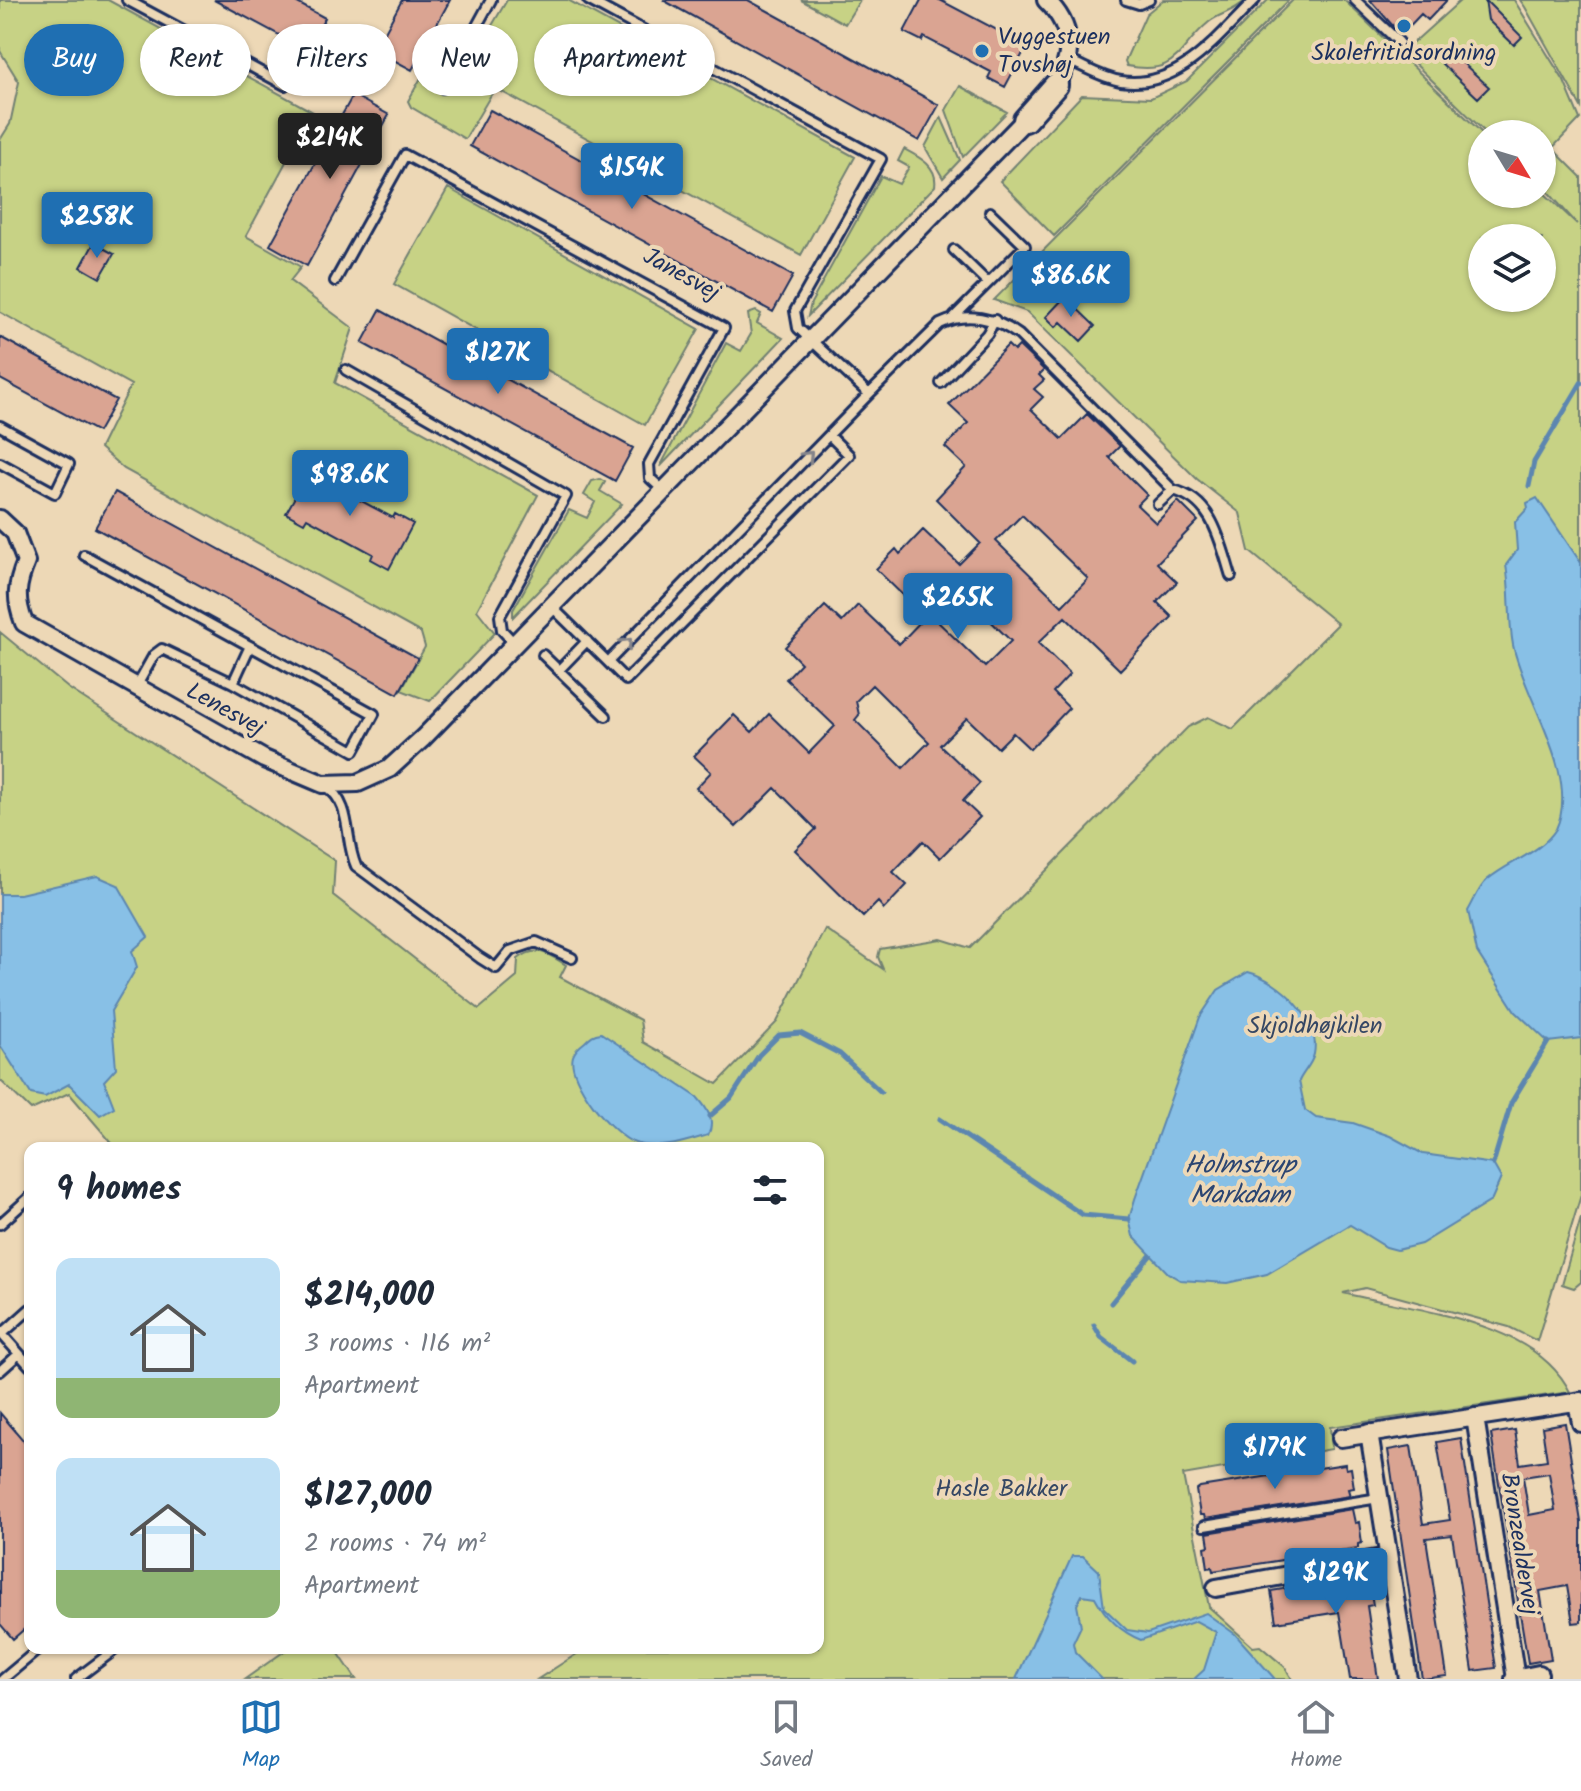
<!DOCTYPE html>
<meta charset="utf-8">
<style>
:root{--surface:#fff;--page:#f6f6f7;--text:#1f2937;--muted:#747a83;--line:#e0e1e3;--accent:#1f6fb2}
body{margin:0;font-family:Kalam,sans-serif;background:var(--page);color:var(--text);height:100vh;display:flex;flex-direction:column;font-size:30px;white-space:nowrap}
*{box-sizing:border-box;margin:0}
p{font-size:26px;color:var(--muted)}
.icon{flex:none;width:44px;height:44px;fill:none;stroke:currentColor;stroke-width:2;stroke-linecap:round;stroke-linejoin:round}
.map{position:relative;flex:1;overflow:hidden}
.details{position:absolute;left:24px;top:1142px;width:800px;height:512px;display:flex;flex-direction:column;background:var(--surface);border-radius:16px;box-shadow:0 2px 6px #0004}
.details>*{flex:none}
.hud{position:absolute;left:24px;top:24px;width:800px;height:72px;display:flex;gap:16px}
.needle{width:52px;rotate:128deg}
.tools{position:absolute;left:1468px;top:120px;display:grid;gap:16px}
.tools a{display:grid;place-items:center;width:88px;height:88px;border-radius:50%;background:var(--surface);box-shadow:0 2px 6px #0004;font-size:40px}
.price{position:absolute;translate:-50% -68px;padding:0 18px;border-radius:8px;background:var(--accent);color:#fff;font-size:26px;line-height:52px;filter:drop-shadow(0 2px 4px #0008)}
.price::after{content:'';position:absolute;left:50%;top:48px;width:24px;height:18px;margin-left:-12px;background:inherit;clip-path:polygon(0 0,100% 0,50% 100%)}
.price.on{background:#222;color:#fff}
ul{padding:0;list-style:none}
li{display:flex;align-items:center;gap:24px;height:200px;padding:0 32px}
li span{display:grid;place-items:center;flex:none;width:224px;height:160px;border-radius:16px;color:#555}
li>.icon{margin-inline-start:auto}
span .icon{width:96px;height:96px;fill:#fffc;stroke-width:1}
li b{font-size:34px}
h2{display:flex;justify-content:space-between;align-items:center;height:96px;padding:0 32px;font-size:34px}
.tag{padding:0 28px;border-radius:36px;background:var(--surface);box-shadow:0 2px 6px #0004;font-size:28px;line-height:72px}
.tag.on{background:var(--accent);color:#fff}
.tabs{display:flex;justify-content:space-around;align-items:center;height:112px;border-top:2px solid var(--line);background:var(--surface);font-size:22px;color:var(--muted)}
.tabs a{display:grid;justify-items:center;gap:4px}
.tabs .on{color:var(--accent)}
.map>svg:first-child{display:block}
.green{fill:#c7d285;stroke:#718072;stroke-width:2;fill-rule:evenodd}
.water{fill:#88c0e6;stroke:#5c86b0;stroke-width:2}
.lines{fill:none;stroke-linecap:round;stroke-linejoin:round}
.stream{stroke:#5c86b0;stroke-width:5}
.building{fill:#daa492;stroke:#1b2f5e;stroke-width:2;fill-rule:evenodd}
.lane-casing{stroke:#1b2f5e;stroke-width:14}
.street-casing{stroke:#1b2f5e;stroke-width:22}
.secondary-casing{stroke:#1b2f5e;stroke-width:28}
.lane{stroke:#edd8b6;stroke-width:8}
.street{stroke:#edd8b6;stroke-width:16}
.secondary{stroke:#edd8b6;stroke-width:22}
.oneway{stroke:#84848a}
.poi-dot{fill:#1f6fb2;stroke:#edd8b6;stroke-width:3}
.labels{text-anchor:middle;dominant-baseline:central;stroke-width:8;stroke-linejoin:round;paint-order:stroke}
.poi-label{font-size:24px;fill:#1b2f5e;stroke:#edd8b6;text-anchor:start}
.street-label{font-size:24px;fill:#1b2f5e;stroke:#edd8b6}
.park-label{font-size:24px;fill:#354764;stroke:#edd8b6}
.water-label{font-size:26px;font-style:italic;fill:#2b4572;stroke:#edd8b6}
</style>
<div class="map">
<svg width="1581" height="1679" viewBox="0 0 1581 1679">
<rect width="100%" height="100%" fill="#edd8b6"/>
<filter id="ink" filterUnits="userSpaceOnUse"><feTurbulence type="fractalNoise" baseFrequency=".0125" numOctaves="2"/><feDisplacementMap in="SourceGraphic" scale="16" xChannelSelector="R" yChannelSelector="G"/><feConvolveMatrix kernelMatrix="1 2 1 2 8 2 1 2 1" color-interpolation-filters="sRGB"/></filter>
<g filter="url(#ink)">
<path class="green" d="M0 0H108L313 112 246 236 301 267 290 281 353 328 335 383 538 495 477 610 495 633 430 701 401 690 425 647 421 633 124 469 100 448 131 385 0 312V140L10 124 19 82 0 51Z
M507 0H568L855 157 801 255 495 88 465 139 411 107 408 101 422 76 453 92Z
M801 0H860L845 24Z
M1163 0H1246C1232 13 1220 13 1209 22 1176 49 1179 76 1127 66L1125 61 1146 14Z
M1268 0H1289L1054 236 1000 181 1082 95 1151 98 1187 81Z
M1293 0H1344L1483 134 1482 194H1542V191L1577 224 1542 185V167L1556 152 1581 177V1195L1537 1341 1509 1327 1365 1288 1343 1293C1413 1310 1535 1320 1570 1392L1330 1427 1332 1449 1183 1475 1209 1607 1253 1647 1260 1646 1285 1667 1292 1679H538L586 1648H818V1148H116L69 1093 31 1110 0 1080V632L68 688 335 861 333 895 479 1009 517 977 518 959C537 944 548 954 566 965L560 977 640 1020 643 1042 717 1084 777 1022 825 929 883 969 878 957 880 949 941 939 970 948 1188 727 1208 717 1233 729 1338 624 1249 551 1240 513 1197 479 1027 312 994 300ZM1482 238H1542V298H1482Z
M1461 0H1514L1564 81 1580 119 1542 159V134H1487L1403 52Z
M1520 0H1581V107L1525 7Z
M960 86 1007 112 963 157 946 110Z
M941 117 960 160 943 178 925 147Z
M904 149C919 157 938 166 935 186L808 316 811 303 881 176 899 184 909 167 898 161Z
M448 188 699 329 645 425 394 284Z
M756 311 761 314 757 323 783 338 660 467 726 343 741 351 751 334 748 314Z
M600 479 605 482 600 491 622 504 513 617V610L569 510 587 518 595 502 584 495 592 481Z
M1581 1218V1282L1574 1288 1562 1284Z
M289 1648H335L356 1679H245Z"/>
<path class="water" d="M1537 498 1581 563V1038L1548 1042 1515 1011 1477 952 1468 911C1474 901 1479 887 1487 880 1509 861 1540 854 1556 829 1581 775 1524 699 1513 645 1508 619 1511 592 1506 565L1517 550 1515 522 1528 508 1527 503Z
M97 876 118 885 148 937 132 951 137 967 111 1011 116 1068 104 1081 114 1107 100 1115 69 1084 45 1097 31 1094 0 1045V894H20Z
M1248 972C1279 980 1321 1019 1314 1054 1312 1064 1303 1072 1299 1081L1305 1110 1316 1118 1353 1123 1390 1136 1423 1154 1493 1164 1501 1178 1491 1201 1421 1244 1397 1250 1386 1247 1350 1225 1267 1274 1227 1283 1180 1280 1168 1273 1133 1236 1129 1219 1135 1199 1200 1017 1218 990Z
M601 1033 697 1097C707 1108 716 1121 708 1135 684 1142 660 1151 635 1143 614 1137 566 1079 573 1056 575 1050 581 1045 585 1042 591 1036 593 1034 601 1033Z
M1072 1556H1083L1099 1571 1104 1608 1127 1630 1148 1633 1206 1613 1235 1634 1275 1679H1194L1204 1670 1216 1632 1196 1621 1141 1640C1121 1632 1105 1616 1095 1597L1082 1595 1077 1605 1081 1626 1073 1643 1075 1652 1102 1679H1016Z"/>
<g class="lines">
<path class="stream" d="M1529 486 1534 462 1581 383
M710 1116 731 1098 759 1055 779 1035 800 1033 840 1054 881 1092
M940 1119 1083 1215 1129 1219
M1493 1164 1511 1103 1548 1042
M1111 1303 1150 1256
M1094 1325 1101 1337 1132 1361"/>
</g>
<path class="building" d="M214 0H292L325 18 307 50Z
M402 0H450L412 70 375 50Z
M663 0H748L939 105 919 141Z
M921 0H940L1010 37 1012 33 1029 42 1005 87 988 78 991 72 924 37 922 41 904 32Z
M1370 0H1447L1428 20 1421 14 1401 35Z
M1485 0 1522 37 1514 45 1488 20Z
M1452 53 1489 87 1478 98 1442 64Z
M353 95 389 115 307 266 270 245Z
M490 110 793 276 773 312 470 146Z
M94 243 114 254 100 278 81 267Z
M1065 297 1095 326 1081 341 1061 322 1056 327 1046 317Z
M380 310 633 448 615 481 362 343Z
M0 337 116 400 98 432 0 379Z
M1008 345 1014 351 1019 346 1044 370 1039 375 1044 380 1034 389 1043 397 1031 409 1062 439 1087 414 1120 446 1109 457 1147 495 1137 505 1156 523 1178 501 1198 521 1157 563 1177 582 1157 602 1172 617 1120 670 1065 617 1038 643 1070 674 1053 692 1069 708 1030 749 1013 733 998 748 967 718 940 745 980 783 963 801 980 817 940 858 923 841 893 872 907 885 884 909 878 902 863 917 795 850 816 829 775 788 736 827 696 788 711 772 694 756 734 715 752 732 769 714 809 753 835 726 786 679 801 663 785 647 825 606 842 622 858 605 899 644 925 617 876 569 896 549 900 554 923 530 959 564 980 543 936 499 966 467 945 447 968 423 949 405ZM1022 515 1088 579 1062 606 996 541ZM962 593 1011 641 985 667 936 620ZM872 685 929 742 903 768 855 720 859 715 856 701Z
M311 468 329 478 326 482 393 518 395 514 413 524 389 569 371 559 373 554 307 518 304 523 286 513Z
M115 492 418 658 398 694 95 528Z
M0 1413 30 1448V1624L13 1639 0 1624Z
M1565 1423 1581 1522V1622L1573 1623 1567 1586 1540 1591 1551 1659 1528 1663 1491 1434 1515 1430 1520 1464 1547 1460 1542 1427ZM1549 1473 1555 1510 1529 1515 1523 1477Z
M1461 1438 1496 1668 1473 1671 1452 1535 1426 1538 1447 1676 1422 1679 1388 1450 1411 1446 1423 1524 1450 1520 1437 1442Z
M1345 1464 1346 1469 1351 1468 1354 1488 1348 1489 1350 1496 1205 1519 1204 1515H1200L1196 1490 1200 1487Z
M1352 1509 1355 1523 1359 1522 1362 1543 1358 1544V1548L1213 1571 1212 1567 1208 1568 1205 1547 1209 1546 1207 1533Z
M1368 1575 1373 1605 1367 1606 1378 1679H1350L1339 1612 1276 1622 1271 1591Z"/>
<g class="lines">
<g class="lane-casing">
<path id="lane" d="M127 0 285 85
M1126 0 1139 4 1149 0
M1355 0 1399 42
M1068 60C1085 67 1102 78 1121 81 1179 90 1218 36 1255 0
M443 88 491 0
M954 250 988 283
M335 281 405 155 724 328 649 464 650 478 664 491
M954 317 1025 246 990 212
M346 370 566 496 500 616 502 630 515 644
M941 383 987 334 995 320
M869 394 940 324C966 311 996 318 1019 335L1173 490 1158 504
M0 426 69 464 55 493 0 463
M1173 490C1213 500 1220 541 1231 576
M84 555 374 714 354 751 233 683 162 649 154 655 136 687
M552 607 608 662 869 394 798 328 795 311 881 159 588 0
M543 655 606 716
M608 662 626 680 849 455 829 435
M559 670 587 641
M233 683 250 646
M326 786C353 805 344 839 356 866L480 958 496 968 510 951 536 942 572 958
M0 1224 30 1197
M0 1332 30 1366
M2 1334 30 1309
M0 1371 19 1354
M1204 1526 1379 1498
M3 1679 40 1648
M76 1679 117 1648"/>
</g>
<g class="street-casing">
<path id="street" d="M1046 0C1072 25 1075 55 1056 85
M0 519 15 533 26 562C16 586 15 599 24 623L264 759 323 784 358 783 389 769 423 738 1025 120
M1577 1402 1581 1423
M1475 1417 1516 1679
M1369 1433 1408 1679
M1341 1438 1581 1401
M1216 1588 1387 1557
M1514 1679 1539 1674"/>
</g>
<g class="secondary-casing">
<path id="secondary" d="M1025 120 1056 85"/>
</g>
<use href="#lane" class="lane"/>
<use href="#street" class="street"/>
<use href="#secondary" class="secondary"/>
</g>
<defs><path id="oneway-chevron" d="M-2-3.5L2.5 0L-2 3.5" fill="none" stroke-width="1.6" stroke-linecap="round" stroke-linejoin="round" transform="scale(2)"/></defs>
<g class="oneway">
<use href="#oneway-chevron" transform="translate(808 456) rotate(-46)"/>
<use href="#oneway-chevron" transform="translate(627 643) rotate(-46)"/>
</g>
</g>
<g class="poi-dot">
<circle cx="1404" cy="26" r="8"/>
<circle cx="982" cy="51" r="8"/>
</g>
<g class="labels">
<g class="poi-label">
<text x="998" y="37">Vuggestuen<tspan x="998" dy="28">Tovshøj</tspan></text>
<text x="1404" y="53" text-anchor="middle">Skolefritidsordning</text>
</g>
<g class="street-label">
<text transform="translate(681 275) rotate(29)">Janesvej</text>
<text transform="translate(225 710) rotate(29)">Lenesvej</text>
<text transform="translate(1519 1544) rotate(81)">Bronzealdervej</text>
</g>
<g class="park-label">
<text x="1315" y="1026">Skjoldhøjkilen</text>
<text x="1001" y="1489">Hasle Bakker</text>
</g>
<g class="water-label">
<text x="1240" y="1166">Holmstrup<tspan x="1240" dy="30">Markdam</tspan></text>
</g>
</g>
</svg>
<div class="tools">
<a><svg class="needle" viewBox="-14 -14 28 28"><path d="M0-13l5 13h-10z" fill="#e53935"/><path d="M0 13l5-13h-10z" fill="#747a83"/></svg></a>
<a><svg class="icon" aria-label="layers" viewBox="0 0 24 24"><path d="M12 4l9 5-9 5-9-5zM3 14l9 5 9-5"/></svg></a>
</div>
<b class="price on" style="left:330px;top:181px">$214K</b>
<b class="price" style="left:632px;top:211px">$154K</b>
<b class="price" style="left:97px;top:260px">$258K</b>
<b class="price" style="left:1071px;top:319px">$86.6K</b>
<b class="price" style="left:498px;top:396px">$127K</b>
<b class="price" style="left:350px;top:518px">$98.6K</b>
<b class="price" style="left:958px;top:641px">$265K</b>
<b class="price" style="left:1275px;top:1491px">$179K</b>
<b class="price" style="left:1336px;top:1616px">$129K</b>
<div class="hud">
<a class="tag on">Buy</a>
<a class="tag">Rent</a>
<a class="tag">Filters</a>
<a class="tag">New</a>
<a class="tag">Apartment</a>
</div>
<section class="details">
<h2>9 homes<svg class="icon" aria-label="filters" viewBox="0 0 24 24"><path d="M4 7h16M4 17h16"/><circle cx="9" cy="7" r="2"/><circle cx="15" cy="17" r="2"/></svg></h2>
<ul>
<li><span style="background:linear-gradient(#bfe0f5 75%,#8fb573 0)"><svg class="icon" aria-label="home" viewBox="0 0 24 24"><path d="M3 11l9-7 9 7M6 9v11h12V9"/></svg></span><div><b>$214,000</b><p>3 rooms · 116 m²</p><p>Apartment</p></div></li>
<li><span style="background:linear-gradient(#bfe0f5 70%,#8fb573 0)"><svg class="icon" aria-label="home" viewBox="0 0 24 24"><path d="M3 11l9-7 9 7M6 9v11h12V9"/></svg></span><div><b>$127,000</b><p>2 rooms · 74 m²</p><p>Apartment</p></div></li>
</ul>
</section>
</div>
<nav class="tabs">
<a class="on"><svg class="icon" aria-label="map" viewBox="0 0 24 24"><path d="M3 6l6-2 6 2 6-2v14l-6 2-6-2-6 2zM9 4v14M15 6v14"/></svg>Map</a>
<a><svg class="icon" aria-label="saved" viewBox="0 0 24 24"><path d="M7 4h10v16l-5-4-5 4z"/></svg>Saved</a>
<a><svg class="icon" aria-label="home" viewBox="0 0 24 24"><path d="M3 11l9-7 9 7M6 9v11h12V9"/></svg>Home</a>
</nav>
